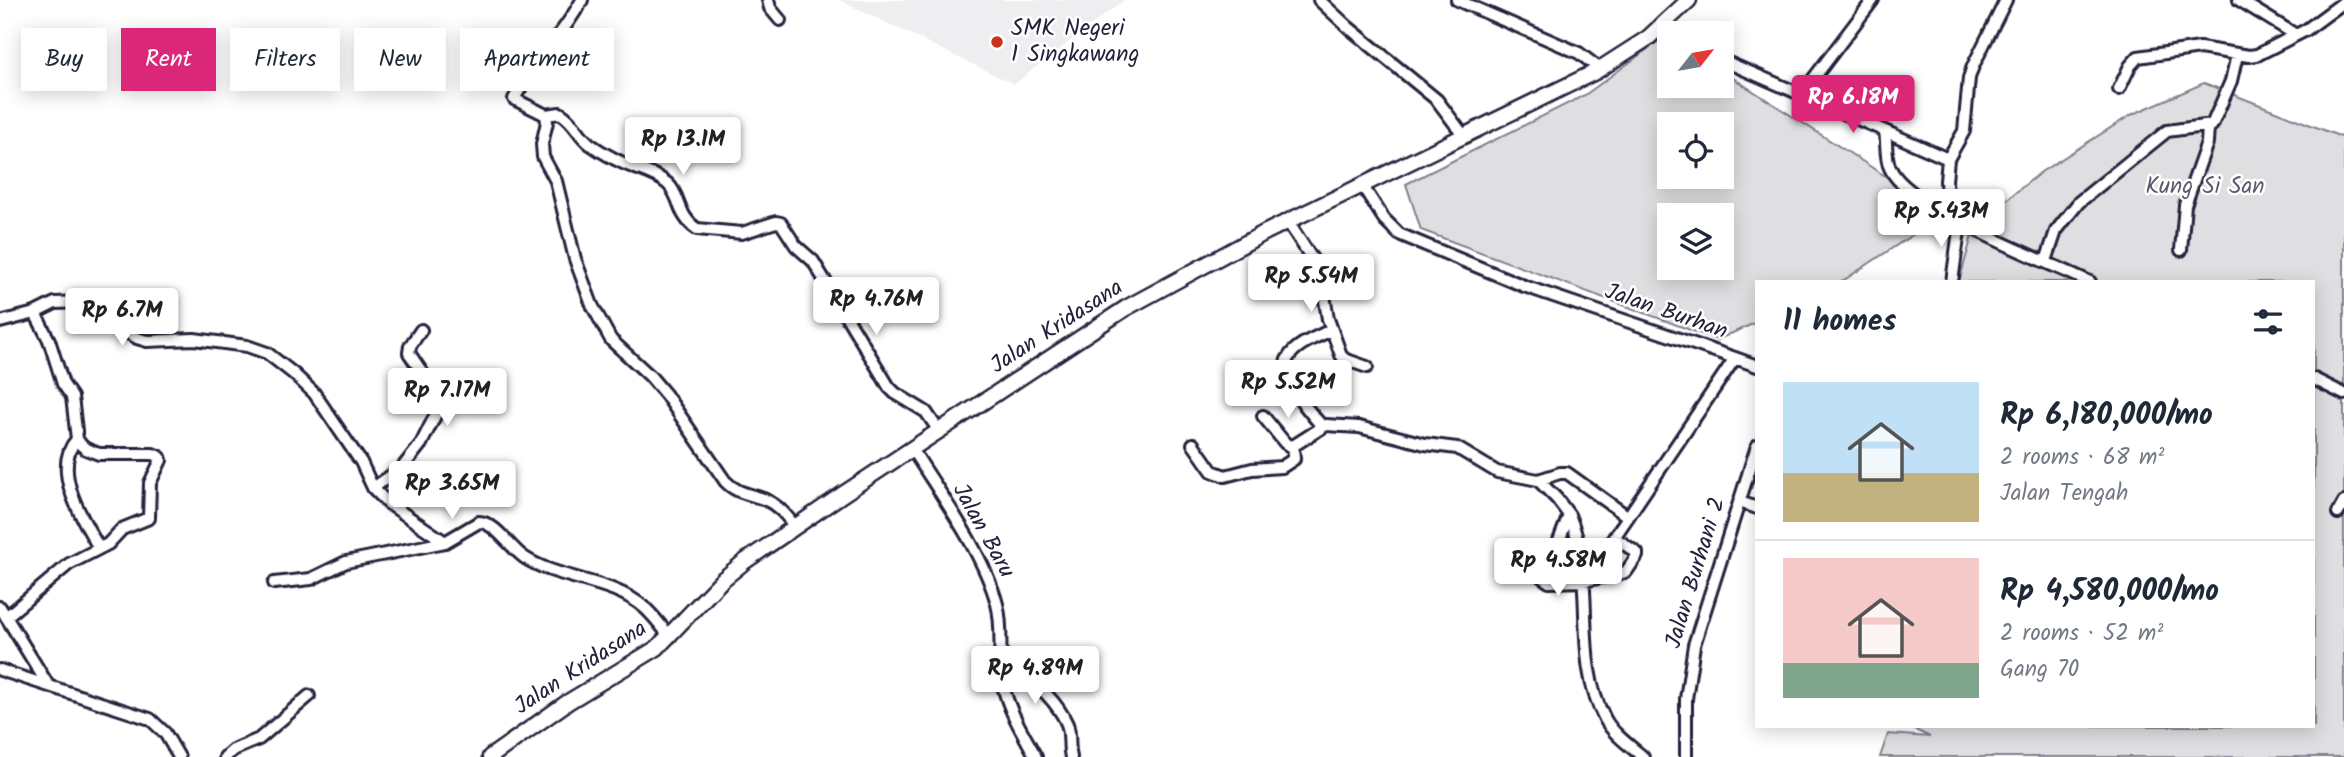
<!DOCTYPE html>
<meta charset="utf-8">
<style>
:root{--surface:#fff;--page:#f2f2f3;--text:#1f2937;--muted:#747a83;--line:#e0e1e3;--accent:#db2777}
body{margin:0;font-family:Kalam,sans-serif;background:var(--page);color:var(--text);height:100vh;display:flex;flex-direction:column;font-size:26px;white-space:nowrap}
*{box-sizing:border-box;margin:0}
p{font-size:23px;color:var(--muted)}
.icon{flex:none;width:38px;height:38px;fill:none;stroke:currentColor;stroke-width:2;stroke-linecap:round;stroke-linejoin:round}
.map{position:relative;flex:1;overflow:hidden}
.details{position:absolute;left:1755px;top:280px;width:560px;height:448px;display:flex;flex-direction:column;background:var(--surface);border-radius:0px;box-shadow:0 4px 18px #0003}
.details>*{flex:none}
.guide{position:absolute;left:21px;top:28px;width:665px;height:63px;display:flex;gap:14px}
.needle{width:46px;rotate:59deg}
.tools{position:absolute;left:1657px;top:21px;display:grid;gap:14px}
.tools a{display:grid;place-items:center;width:77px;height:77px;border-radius:0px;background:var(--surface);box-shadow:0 4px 18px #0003;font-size:35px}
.price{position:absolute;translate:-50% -60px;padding:0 16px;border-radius:7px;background:#fff;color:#222;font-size:23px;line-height:46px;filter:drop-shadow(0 2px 4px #0008)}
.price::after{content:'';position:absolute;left:50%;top:42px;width:21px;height:16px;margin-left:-10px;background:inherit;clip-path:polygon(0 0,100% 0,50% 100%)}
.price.current{background:var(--accent);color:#fff}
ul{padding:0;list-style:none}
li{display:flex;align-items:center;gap:21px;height:175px;padding:0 28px}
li+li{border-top:2px solid var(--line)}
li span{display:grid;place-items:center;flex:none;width:196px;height:140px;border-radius:0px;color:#555}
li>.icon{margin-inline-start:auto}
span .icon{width:84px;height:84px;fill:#fffc;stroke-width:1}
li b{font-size:30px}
h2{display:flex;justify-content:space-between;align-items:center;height:84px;padding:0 28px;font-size:30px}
.pill{padding:0 24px;border-radius:0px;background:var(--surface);box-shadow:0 4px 18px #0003;font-size:24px;line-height:63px}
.pill.current{background:var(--accent);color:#fff}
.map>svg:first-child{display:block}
.built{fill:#eeeef1}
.green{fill:#dfdfe2;stroke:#80808e;stroke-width:2;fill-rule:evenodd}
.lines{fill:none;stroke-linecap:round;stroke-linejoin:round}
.minor-casing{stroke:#22223b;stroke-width:16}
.tertiary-casing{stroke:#22223b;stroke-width:19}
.minor{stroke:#fff;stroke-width:10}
.tertiary{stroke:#fff;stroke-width:14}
.poi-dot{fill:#c8321e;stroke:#fff;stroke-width:2.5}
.labels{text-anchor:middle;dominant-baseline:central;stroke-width:5;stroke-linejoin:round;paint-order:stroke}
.poi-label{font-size:23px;fill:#22223b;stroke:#fff;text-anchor:start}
.park-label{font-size:23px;fill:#5b5b6d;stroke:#fff}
.street-label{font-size:23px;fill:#22223b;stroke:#fff}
</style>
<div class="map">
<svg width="2344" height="757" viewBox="0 0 2344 757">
<rect width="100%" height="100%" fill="#fff"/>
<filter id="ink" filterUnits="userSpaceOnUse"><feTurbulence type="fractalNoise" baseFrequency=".0143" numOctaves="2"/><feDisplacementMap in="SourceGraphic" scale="14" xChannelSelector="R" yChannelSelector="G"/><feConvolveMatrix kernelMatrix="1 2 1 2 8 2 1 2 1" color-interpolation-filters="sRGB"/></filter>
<g filter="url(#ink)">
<path class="built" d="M839 0H1124L1014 84Z"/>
<path class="green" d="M1667 35 1670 37V86H1722V71L1944 214 1841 282H1757V322L1717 340 1421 230 1406 184 1585 95ZM1670 124H1722V177H1670ZM1670 215H1722V268H1670Z
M2204 83 2344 138V757H1880L1888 734 1930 737 1907 726H2314V282H1959L1975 225 2041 172 2131 115Z"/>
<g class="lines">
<g class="minor-casing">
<path id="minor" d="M582 0C563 35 533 64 514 99L546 115 547 122 542 144 543 157 556 181 575 259 592 305 611 340 650 376 666 395 725 481C737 494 751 494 766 500 779 506 787 516 795 527
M768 0 770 8 780 20
M1319 0 1348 27 1437 100 1464 136
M1457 0 1579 53 1600 69
M2239 0 2296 35
M1661 27 1671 33
M1722 60 1885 131C1887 143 1885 158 1890 168 1907 208 2048 262 2090 282
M2119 89 2130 66 2138 57 2200 48 2249 56 2257 55 2306 30 2344 2
M1801 95 1873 0
M546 115 560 113C575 122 578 135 590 144 600 151 612 158 623 163 638 170 656 173 668 184 681 196 677 216 697 229L742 233 776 222 781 223 796 246 813 261 889 387 895 393 926 412 939 431
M1885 131 1948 159
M1362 185 1384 219 1399 234 1524 286 1735 358 1605 551 1604 577
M1948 214 1946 181 1948 159 1964 131 1969 78 1973 66 2006 0
M1288 222 1320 271 1328 319 1341 355 1344 359 1367 367
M2181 250 2185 205 2207 143 2208 127
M2046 261 2056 231 2079 202 2167 131 2212 125 2231 81 2237 55
M1952 282 1960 223
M0 322 35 313 55 303 82 302 100 307 113 315 128 333 137 338 147 341 194 339 247 346 267 353 294 374 314 393 361 462 373 488 388 503 445 542 479 522C495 522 511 549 525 558 561 581 612 579 645 608 654 616 662 627 670 637
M1735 358 1757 366
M1338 376 1344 359
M2314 379 2344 394
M1263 416 1285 443 1293 448
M1322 426C1311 414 1277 375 1288 358 1296 344 1317 337 1331 330
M77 439C50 469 83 520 99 548
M1193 444 1212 471 1225 476 1252 469 1282 467 1294 459 1293 446 1326 425 1359 427 1425 444 1457 448 1497 472 1538 480
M912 449C941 495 983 552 997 604 1003 626 999 651 1001 673 1004 704 1022 731 1036 757
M373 488 402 468 421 444 438 410 436 393 409 353 410 346 421 330
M1740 502 1757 508
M2338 513 2344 502
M1569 515C1598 581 1571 657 1605 719 1613 734 1630 746 1643 757
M1614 537 1637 553V556L1626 572 1584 581 1549 582 1542 577 1539 568 1552 559 1569 515 1557 499 1538 480 1560 473H1567L1627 516
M274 583 311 579 346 562 445 542
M0 607 48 685
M6 617 69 564 108 544 122 529 149 518 150 483 161 460 160 457 153 454H99L86 449 81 445 77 439 72 397 63 384 49 340 35 313
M1000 652C1023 674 1054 694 1067 724 1071 735 1068 746 1071 757
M0 670 150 719 165 733 179 757
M225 757 233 750 259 739 309 696
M1686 757V699L1694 645 1757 446"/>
</g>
<g class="tertiary-casing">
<path id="tertiary" d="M490 757 568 702 657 648 722 580 744 562 843 494 1126 308 1266 232 1595 72 1648 38 1689 0"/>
</g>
<use href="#minor" class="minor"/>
<use href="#tertiary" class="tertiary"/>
</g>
</g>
<circle class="poi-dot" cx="997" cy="42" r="7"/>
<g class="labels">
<g class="poi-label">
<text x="1011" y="29">SMK Negeri<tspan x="1011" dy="26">1 Singkawang</tspan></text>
</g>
<g class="park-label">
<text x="2205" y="187">Kung Si San</text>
</g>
<g class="street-label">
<text transform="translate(1666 312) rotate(19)">Jalan Burhan</text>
<text transform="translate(1057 327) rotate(-33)">Jalan Kridasana</text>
<text transform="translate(983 531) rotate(61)">Jalan Baru</text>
<text transform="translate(1696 573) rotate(-73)">Jalan Burhani 2</text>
<text transform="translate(581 668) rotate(-33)">Jalan Kridasana</text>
</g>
</g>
</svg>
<div class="tools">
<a><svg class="needle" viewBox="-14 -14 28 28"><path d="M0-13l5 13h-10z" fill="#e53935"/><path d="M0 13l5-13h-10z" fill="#747a83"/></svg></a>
<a><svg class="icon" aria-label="locate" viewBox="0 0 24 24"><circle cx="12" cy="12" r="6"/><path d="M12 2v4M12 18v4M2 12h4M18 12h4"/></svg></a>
<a><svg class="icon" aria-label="layers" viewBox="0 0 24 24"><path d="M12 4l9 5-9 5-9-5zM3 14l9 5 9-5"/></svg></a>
</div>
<b class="price current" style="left:1853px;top:135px">Rp 6.18M</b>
<b class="price" style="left:683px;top:177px">Rp 13.1M</b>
<b class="price" style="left:1941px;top:249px">Rp 5.43M</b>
<b class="price" style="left:1311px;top:314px">Rp 5.54M</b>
<b class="price" style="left:876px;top:337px">Rp 4.76M</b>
<b class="price" style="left:122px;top:348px">Rp 6.7M</b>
<b class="price" style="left:1288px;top:420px">Rp 5.52M</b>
<b class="price" style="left:447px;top:428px">Rp 7.17M</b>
<b class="price" style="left:452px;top:521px">Rp 3.65M</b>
<b class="price" style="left:1558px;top:598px">Rp 4.58M</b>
<b class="price" style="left:1035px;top:706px">Rp 4.89M</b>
<div class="guide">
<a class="pill">Buy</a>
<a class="pill current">Rent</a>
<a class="pill">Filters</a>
<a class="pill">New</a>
<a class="pill">Apartment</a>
</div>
<section class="details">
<h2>11 homes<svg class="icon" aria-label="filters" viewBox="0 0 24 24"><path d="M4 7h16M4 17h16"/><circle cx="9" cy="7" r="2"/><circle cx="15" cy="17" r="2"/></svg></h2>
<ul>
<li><span style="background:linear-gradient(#bfe0f5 65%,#c2b280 0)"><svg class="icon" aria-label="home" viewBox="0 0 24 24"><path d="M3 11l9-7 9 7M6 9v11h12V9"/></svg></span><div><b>Rp 6,180,000/mo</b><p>2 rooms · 68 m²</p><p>Jalan Tengah</p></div></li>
<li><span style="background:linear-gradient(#f6c9c9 75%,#7fa58c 0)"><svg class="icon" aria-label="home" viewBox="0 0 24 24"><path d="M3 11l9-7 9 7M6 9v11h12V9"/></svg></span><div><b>Rp 4,580,000/mo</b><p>2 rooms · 52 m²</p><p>Gang 70</p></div></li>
</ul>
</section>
</div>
